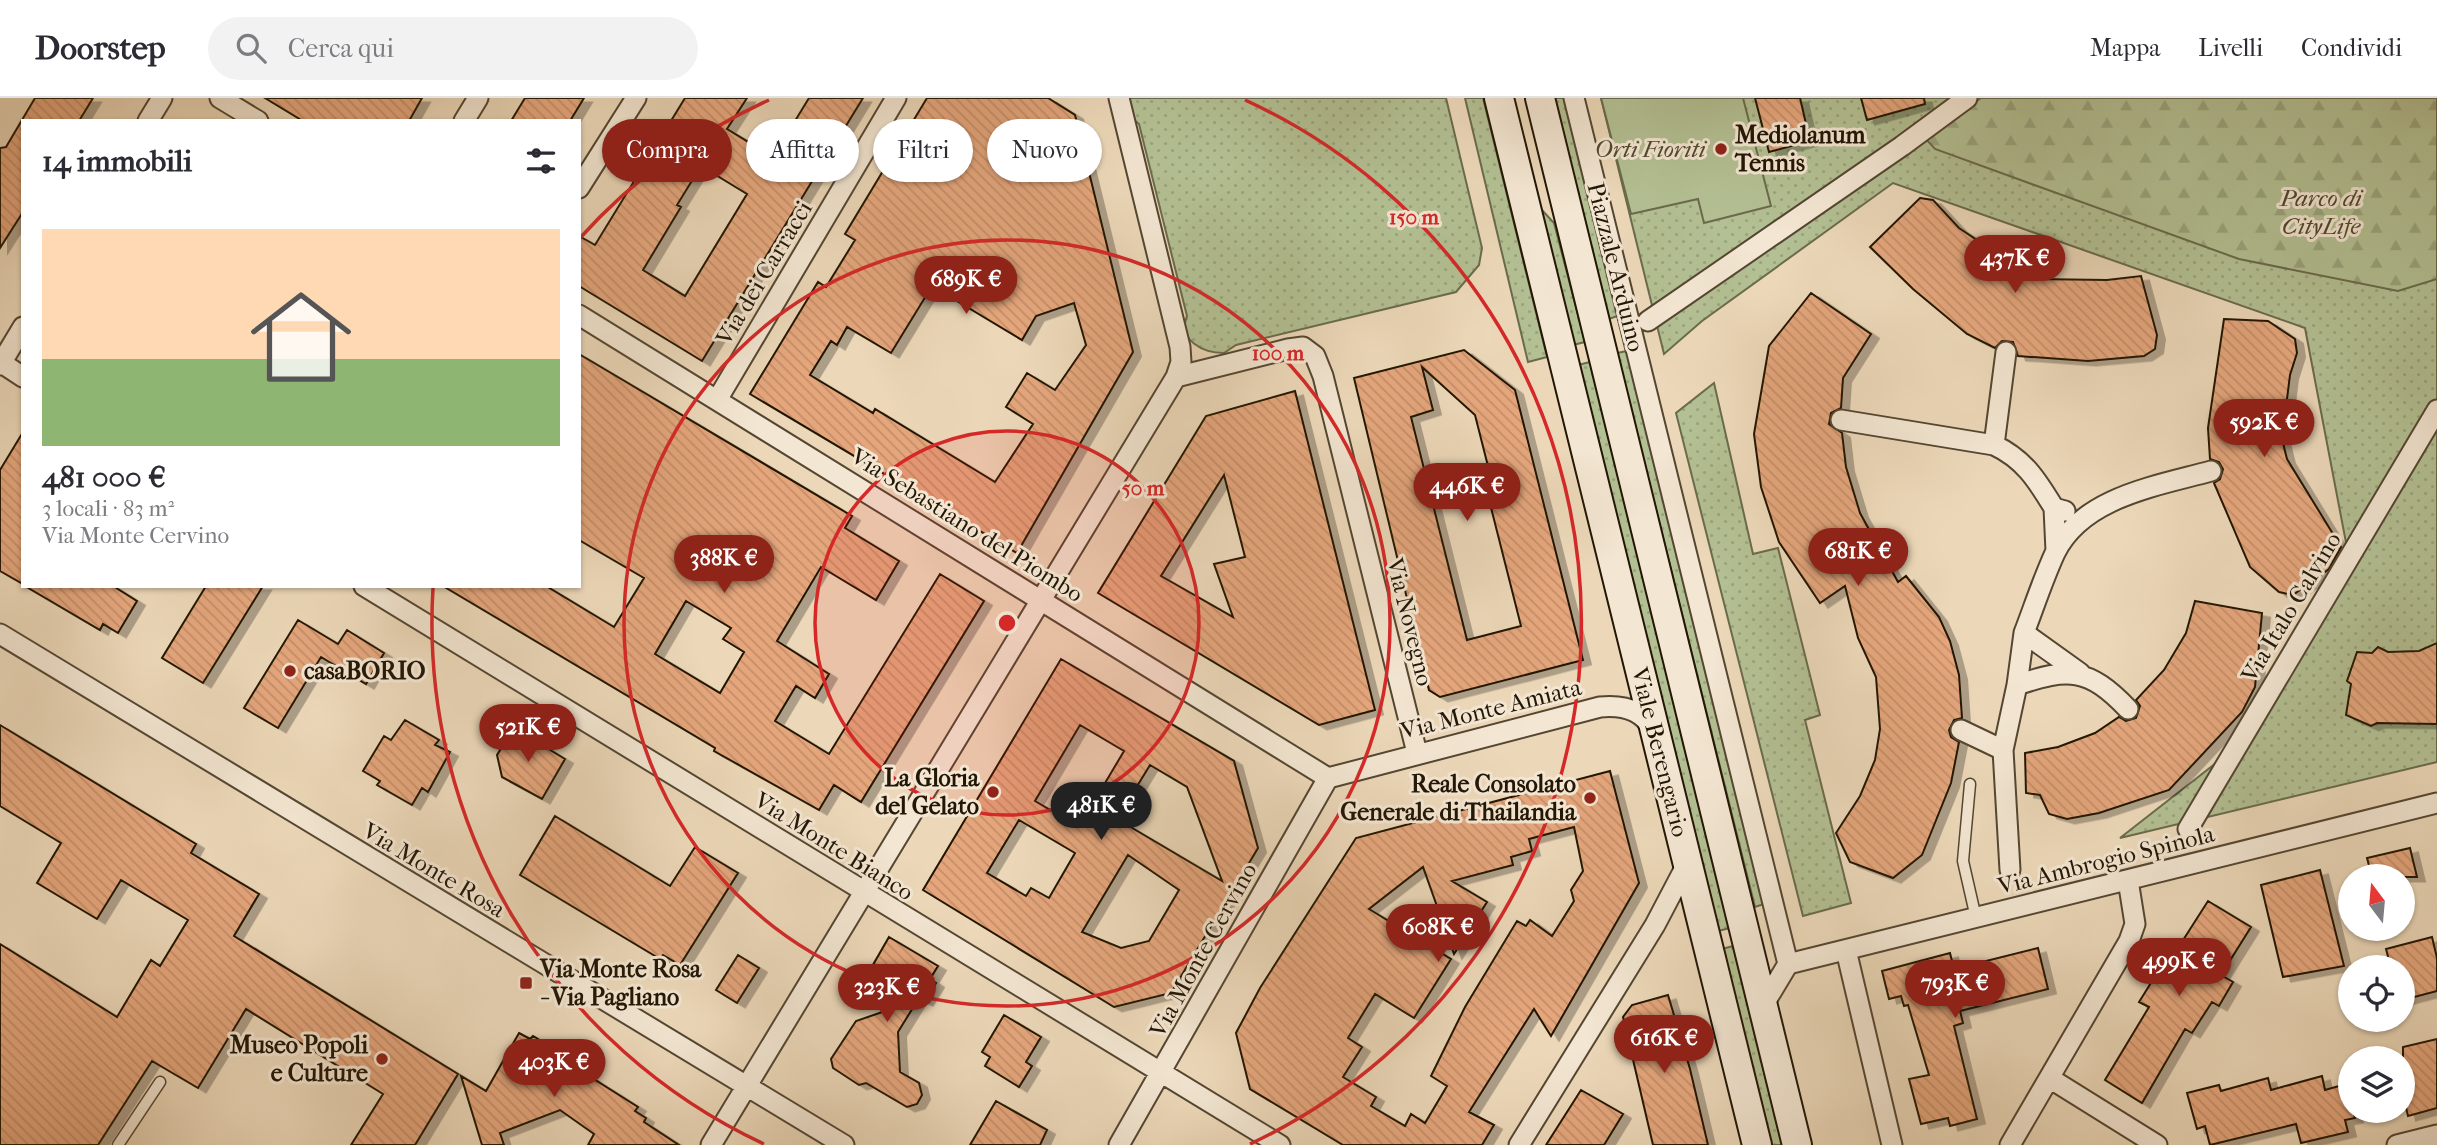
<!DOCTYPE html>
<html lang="it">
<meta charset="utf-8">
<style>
:root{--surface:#fff;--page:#f2f2f3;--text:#2b2b33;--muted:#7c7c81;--line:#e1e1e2;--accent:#8f2418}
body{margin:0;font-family:"IM FELL French Canon",serif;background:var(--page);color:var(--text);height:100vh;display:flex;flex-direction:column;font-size:26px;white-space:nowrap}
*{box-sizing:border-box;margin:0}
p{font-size:23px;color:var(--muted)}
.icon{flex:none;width:38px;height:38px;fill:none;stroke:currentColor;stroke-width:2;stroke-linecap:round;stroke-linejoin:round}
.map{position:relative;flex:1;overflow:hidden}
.side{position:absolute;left:21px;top:21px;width:560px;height:469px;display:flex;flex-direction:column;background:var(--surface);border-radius:0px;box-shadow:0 2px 5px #0004}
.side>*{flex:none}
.guide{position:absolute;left:602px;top:21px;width:665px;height:63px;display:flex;gap:14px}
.needle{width:46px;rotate:344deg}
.fabs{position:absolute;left:2338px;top:766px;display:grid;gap:14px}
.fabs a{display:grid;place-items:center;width:77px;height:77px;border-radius:50%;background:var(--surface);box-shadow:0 2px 5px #0004;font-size:35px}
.price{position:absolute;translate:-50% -60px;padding:0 16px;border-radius:24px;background:var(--accent);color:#fff;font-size:23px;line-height:46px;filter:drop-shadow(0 2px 4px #0008)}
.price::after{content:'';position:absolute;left:50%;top:42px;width:21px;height:16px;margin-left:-10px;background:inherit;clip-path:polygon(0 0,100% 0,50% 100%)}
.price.selected{background:#222;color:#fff}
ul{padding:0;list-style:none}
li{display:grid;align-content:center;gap:14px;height:371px;padding:0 21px}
li span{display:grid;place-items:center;height:217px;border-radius:0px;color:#555}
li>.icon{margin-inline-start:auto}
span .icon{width:126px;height:126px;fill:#fffc;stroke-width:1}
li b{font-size:30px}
h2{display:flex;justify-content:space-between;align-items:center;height:84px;padding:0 21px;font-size:30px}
.pill{padding:0 24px;border-radius:32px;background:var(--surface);box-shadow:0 2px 5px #0004;font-size:24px;line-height:63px}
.pill.selected{background:var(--accent);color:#fff}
header{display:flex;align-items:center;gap:42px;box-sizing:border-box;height:98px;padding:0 35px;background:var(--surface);border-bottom:2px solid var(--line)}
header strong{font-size:33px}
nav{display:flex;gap:38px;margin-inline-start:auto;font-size:24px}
.search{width:490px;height:63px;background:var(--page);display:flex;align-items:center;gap:18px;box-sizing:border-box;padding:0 24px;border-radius:38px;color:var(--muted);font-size:26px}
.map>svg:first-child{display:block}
.grass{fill:url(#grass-dots);stroke:#6a6b4c;stroke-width:2}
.forest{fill:url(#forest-firs);stroke:#6a6b4c;stroke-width:2}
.garden{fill:#b3c093;stroke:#6a6b4c;stroke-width:2}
.building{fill:url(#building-back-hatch);stroke:#221605;stroke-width:2;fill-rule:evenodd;filter:url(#shadow)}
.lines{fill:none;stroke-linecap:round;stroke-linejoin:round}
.lane-casing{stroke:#544632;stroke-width:13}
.street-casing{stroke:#544632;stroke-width:23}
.secondary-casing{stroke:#221605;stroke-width:32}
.lane{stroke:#f3e6d2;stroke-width:10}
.street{stroke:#f3e6d2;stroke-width:19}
.secondary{stroke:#f3e6d2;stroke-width:28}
.ring{fill:none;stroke:#d62828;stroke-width:3.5}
.poi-dot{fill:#8f2418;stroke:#f3e6d2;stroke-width:2.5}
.labels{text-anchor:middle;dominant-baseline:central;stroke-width:6;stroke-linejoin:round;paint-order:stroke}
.poi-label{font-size:24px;font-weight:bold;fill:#221605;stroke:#f3e6d2;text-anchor:start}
.park-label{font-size:24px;font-style:italic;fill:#4e4930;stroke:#f3e6d2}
.street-label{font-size:24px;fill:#221605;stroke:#f3e6d2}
.centre{fill:#d62828;stroke:#f3e6d2;stroke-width:3.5}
.ring-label{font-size:21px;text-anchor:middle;font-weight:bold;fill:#d62828;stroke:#f3e6d2;stroke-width:6;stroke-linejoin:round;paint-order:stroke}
</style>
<header>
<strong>Doorstep</strong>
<div class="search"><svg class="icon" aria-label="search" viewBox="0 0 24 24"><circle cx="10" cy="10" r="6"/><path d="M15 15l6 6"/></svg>Cerca qui</div>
<nav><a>Mappa</a><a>Livelli</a><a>Condividi</a></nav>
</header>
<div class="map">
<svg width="2437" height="1047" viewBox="0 0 2437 1047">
<defs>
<pattern id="grass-dots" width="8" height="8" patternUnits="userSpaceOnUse" patternTransform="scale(1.75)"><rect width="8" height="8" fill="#b3c093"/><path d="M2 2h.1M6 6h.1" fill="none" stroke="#9aa47d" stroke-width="1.8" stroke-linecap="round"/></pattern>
<pattern id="forest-firs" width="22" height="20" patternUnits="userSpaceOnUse" patternTransform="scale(1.75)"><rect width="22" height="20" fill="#b3c093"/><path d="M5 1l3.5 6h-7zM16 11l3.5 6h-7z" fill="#9aa47d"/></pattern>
<pattern id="building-back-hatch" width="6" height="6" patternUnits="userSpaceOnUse" patternTransform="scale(1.75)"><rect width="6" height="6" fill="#e5a67c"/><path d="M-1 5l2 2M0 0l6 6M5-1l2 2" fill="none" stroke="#c48e6a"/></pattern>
<filter id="shadow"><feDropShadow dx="8" dy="4.5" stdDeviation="0" flood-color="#0004"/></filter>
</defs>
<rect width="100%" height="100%" fill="#ecd8b9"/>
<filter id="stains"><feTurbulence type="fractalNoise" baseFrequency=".00286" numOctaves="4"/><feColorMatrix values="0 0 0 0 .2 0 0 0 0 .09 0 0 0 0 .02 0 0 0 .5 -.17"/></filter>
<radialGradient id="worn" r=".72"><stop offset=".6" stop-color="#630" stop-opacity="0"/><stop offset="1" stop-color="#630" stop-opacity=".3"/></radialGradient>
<path class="grass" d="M1129 0H1446L1482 150 1479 167 1456 194 1236 247 1224 255C1203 255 1177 242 1187 218L1139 26 1133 21Z
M1465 0H1483L1547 259 1528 264Z
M1554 0H1566L1620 217 1609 221Z
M1601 0H2437V664L2120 740 2216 665 2348 455 2305 230 1893 85 1702 223 1664 256Z
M1541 111 1554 125 1585 244 1573 247Z
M1627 253 1764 806 1755 809 1617 255Z
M1590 264 1730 830 1718 833 1578 267Z
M1714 285 1753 456 1778 450 1820 617 1805 622 1851 805 1803 818 1676 315Z
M1733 848 1782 1047H1771L1722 851Z"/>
<path class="forest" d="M1981 0H2437V181L2398 193 2239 161 1935 51 1925 40Z"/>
<path class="garden" d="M1601 0H1743L1771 108 1704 125 1698 101 1631 116Z"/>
<path class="building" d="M35 0H93L79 23H23V114L0 150V50L6 49Z
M265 0H422L409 23H303Z
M525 0H584L570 23H511Z
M685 0H747L727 31 773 59 809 0H863L702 263 579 188V138L595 147ZM701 68 747 96 685 198 643 172 681 109 677 107Z
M927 0H1048L1075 17 1133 254 1017 455 750 296 818 184 826 189 855 142 845 136ZM932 188 1022 242 1036 218 1074 205 1086 247 1055 292 1027 275 1006 309 1033 326 995 384 875 311 873 315 810 277 831 243 837 247 847 229 891 255Z
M1755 0H1800L1810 43 1769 54Z
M1861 0H1924L1925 6 1867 22Z
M1920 100 1933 102 1959 130 2035 181 2107 182 2141 178 2157 237 2155 251 2144 258 2088 263 2018 258 2013 244 2002 243 1995 250 1967 236 1913 191 1870 149Z
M1811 195 1871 236 1843 280 1841 310 1831 315 1829 326 1842 335 1846 369 1860 415 1898 484 1906 478 1939 519 1950 543 1959 577 1962 620 1954 622 1949 632 1951 639 1959 644 1951 685 1922 757 1893 780 1850 764 1836 735 1860 698 1875 662 1880 631 1876 579 1858 540 1845 488 1820 505 1779 444 1761 389 1754 336 1769 248Z
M2224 221 2268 223 2295 241 2297 255 2290 277 2282 341 2287 361 2341 449 2329 471 2293 497 2279 494 2250 469 2214 385 2220 381 2223 371 2219 364 2210 361 2208 330Z
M1464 252 1515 292 1583 562 1440 599 1429 592 1354 280ZM1422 269 1475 317 1491 380 1484 382 1521 528 1467 542 1411 319 1433 312Z
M579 256 852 418 845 430 899 463 876 502 821 469 777 543 829 576 815 600 796 588 775 623 829 656 940 476 984 503 861 704 834 687 819 712 714 653 715 650 443 488H546L614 529 644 480 579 442ZM686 503 731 530 723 541 744 554 720 595 655 556Z
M1295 293 1375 612 1319 627 1098 495 1206 318ZM1224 377 1245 459 1214 466 1233 519 1161 478Z
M23 334V486L0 473V372Z
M25 488H113L137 503 118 535 103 526 100 532Z
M206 488H263L203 585 162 560Z
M2195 503 2262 515 2255 589 2242 614 2169 692 2099 715 2067 721 2049 716 2040 697 2026 695 2025 655 2058 649 2095 635 2119 619 2126 623 2136 620 2140 608 2136 602 2164 572 2186 535Z
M298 522 338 546 347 532 384 555 366 586 321 559 278 630 244 610Z
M2437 545V626L2377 625 2371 628 2346 617 2351 586 2347 583 2357 554 2372 555 2378 549 2388 554 2419 553Z
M1061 561 1234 663 1258 750 1171 895 1114 909 923 792ZM1080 627 1124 653 1079 729 1035 703ZM1150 667 1187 689 1222 783 1117 721ZM1019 722 1075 755 1049 800 1031 790 1026 798 987 775ZM1128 757 1179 792 1149 843 1121 850 1082 834Z
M405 622 439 642 435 647 450 654 428 694 422 690 412 707 377 687 380 683 363 673 384 638 391 642Z
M0 627 196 746 191 755 259 796 234 838 458 976 415 1047H351L383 996 246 911 198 990 152 963 98 1047H0V846L117 919 151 862 160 868 188 822 121 782 97 821 37 785 61 745 0 708Z
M514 630 565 661 542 701 502 679 497 657Z
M1610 673 1639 785 1551 938 1534 911 1469 1014 1494 1027 1482 1047H1343L1250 991 1236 935 1260 890 1356 740ZM1574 729 1583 773 1571 792 1574 803 1552 838 1530 822 1526 828 1517 823 1465 909 1431 978 1447 988 1425 1025 1411 1016 1405 1028 1371 1008 1376 999 1343 979 1362 949 1348 940 1375 896 1414 920 1451 861 1369 811 1423 769 1454 856 1487 804 1452 783 1513 767 1511 759 1532 753 1529 741Z
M555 718 670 788 695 749 738 775 680 867 663 857 660 861 520 777Z
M2410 750 2417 779H2372L2367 760Z
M2320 772 2344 868 2283 879 2261 787Z
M2208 803 2251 829 2221 877 2233 884 2219 908 2212 904 2192 935 2185 931 2142 1005 2105 982 2149 909 2139 904 2174 848 2178 850Z
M889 839 938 868 930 881 936 885 925 903 919 900 898 934 900 974 919 985 922 997 917 1006 907 1009 866 985 859 987 833 970 831 961 856 923 900 908 862 886Z
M2432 839 2437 860V893L2403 902V870H2391L2386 851Z
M2038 850 2048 891 1960 913 1963 925 1954 928 1977 1021 1950 1028 1948 1020 1921 1026 1909 981 1929 977 1908 907 1904 908 1901 898 1889 901 1882 873 1950 855 1954 871Z
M738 857 759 870 737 905 716 892Z
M1668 897 1690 971 1708 1047H1653L1623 919 1632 907Z
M1004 917 1041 939 1026 964 1032 968 1019 989 985 968 990 959 982 954Z
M519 935 530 941 533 938 560 954 559 959 638 1009 635 1013 646 1020 644 1024 679 1047H588L594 1036 560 1012 500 1035 504 1047H482L461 978 486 993Z
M2437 941V1010L2408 1018 2403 997V949Z
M2322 978 2325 992 2346 986 2350 1013H2353L2355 1020 2345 1022 2348 1034 2301 1045 2296 1026 2210 1047 2205 1028 2197 1031 2187 995 2219 987 2221 993 2268 980 2271 992Z
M1581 992 1623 1016 1604 1047H1546Z
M996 1003 1047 1032 1040 1047H970Z"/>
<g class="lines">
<g class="lane-casing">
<path id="lane" d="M1970 686 1963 763 1976 820
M118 1047 160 984"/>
</g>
<g class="street-casing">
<path id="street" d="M220 0 258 23
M1574 0 1788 866 1764 906
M148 23 162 0
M464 23 478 0
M579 90 636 0
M579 217 1328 680
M1648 223 1902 48 1967 0
M0 264 23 279
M0 267 23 229
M1176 279 1288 251 1303 249 1315 258 1323 278 1417 655
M717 302 896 0
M1841 322 1994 347C2024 361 2037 382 2054 410
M1994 347 2006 254
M2056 453 2054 410 2065 413
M364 488 1280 1047
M2024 535C2034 509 2043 481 2055 455 2082 399 2157 388 2211 373
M0 536 844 1047
M2017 587 2024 535 2080 575
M1961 632 2003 652
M1328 680 1600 609C1621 607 1642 611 1652 631
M2188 731 2437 312
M2010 772 2003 652 2017 587C2068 570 2088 569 2128 611
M1846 852 1892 1047
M1788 866 2437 705
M2051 981 2157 1047
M711 1047 1176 279 1181 264 1180 249 1119 0
M1119 1047 1328 680
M1519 1047 1655 827 1687 766
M2010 1047 2129 843 2135 826 2128 782
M2397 1047 2437 1037"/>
</g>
<g class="secondary-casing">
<path id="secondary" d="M1499 0 1757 1047
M1540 0 1797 1047"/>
</g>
<use href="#lane" class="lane"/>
<use href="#street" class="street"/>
<use href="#secondary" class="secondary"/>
</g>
<circle cx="1007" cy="525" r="192" fill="#d62828" fill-opacity=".12"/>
<g class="ring">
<circle cx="1007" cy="525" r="192"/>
<circle cx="1007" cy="525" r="383"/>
<path d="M764 1046A575 575 0 0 1 433 490M580 140A575 575 0 0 1 769 2M1245 2A575 575 0 0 1 1250 1046"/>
</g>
<g class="poi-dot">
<circle cx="1721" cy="51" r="7"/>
<circle cx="290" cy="573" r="7"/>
<circle cx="993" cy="694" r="7"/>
<circle cx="1590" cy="700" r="7"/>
<rect x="519" y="878" width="14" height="14" rx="3.5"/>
<circle cx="382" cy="961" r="7"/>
</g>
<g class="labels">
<g class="poi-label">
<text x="1735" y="37">Mediolanum<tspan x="1735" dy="28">Tennis</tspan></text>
<text x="304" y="573">casaBORIO</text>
<text x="979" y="680" text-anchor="end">La Gloria<tspan x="979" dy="28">del Gelato</tspan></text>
<text x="1576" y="686" text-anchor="end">Reale Consolato<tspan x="1576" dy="28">Generale di Thailandia</tspan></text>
<text x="540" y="871">Via Monte Rosa<tspan x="540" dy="28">- Via Pagliano</tspan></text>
<text x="368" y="947" text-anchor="end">Museo Popoli<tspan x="368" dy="28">e Culture</tspan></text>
</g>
<g class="park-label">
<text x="1650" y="51">Orti Fioriti</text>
<text x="2321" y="100">Parco di<tspan x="2321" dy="28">CityLife</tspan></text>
</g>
<g class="street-label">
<text transform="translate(1616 169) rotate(76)">Piazzale Arduino</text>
<text transform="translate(764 175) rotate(-59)">Via dei Carracci</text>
<text transform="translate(967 427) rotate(32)">Via Sebastiano del Piombo</text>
<text transform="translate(2291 509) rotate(-59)">Via Italo Calvino</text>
<text transform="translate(1410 524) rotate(76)">Via Novegno</text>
<text transform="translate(1491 611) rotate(-14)">Via Monte Amiata</text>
<text transform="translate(1660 654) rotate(76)">Viale Berengario</text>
<text transform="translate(834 748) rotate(32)">Via Monte Bianco</text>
<text transform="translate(2106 762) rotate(-14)">Via Ambrogio Spinola</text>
<text transform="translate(434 772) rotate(31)">Via Monte Rosa</text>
<text transform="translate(1203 852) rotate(-61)">Via Monte Cervino</text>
</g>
</g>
<circle cx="1007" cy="525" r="10" class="centre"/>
<g class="ring-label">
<text x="1414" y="126">150 m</text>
<text x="1278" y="262">100 m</text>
<text x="1143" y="397">50 m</text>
</g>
<rect width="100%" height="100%" filter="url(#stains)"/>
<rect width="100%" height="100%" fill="url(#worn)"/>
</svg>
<div class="fabs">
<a><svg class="needle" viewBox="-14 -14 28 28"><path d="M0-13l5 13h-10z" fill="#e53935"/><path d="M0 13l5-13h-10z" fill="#7c7c81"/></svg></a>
<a><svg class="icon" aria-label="locate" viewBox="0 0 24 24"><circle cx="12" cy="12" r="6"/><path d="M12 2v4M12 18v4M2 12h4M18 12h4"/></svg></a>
<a><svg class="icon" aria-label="layers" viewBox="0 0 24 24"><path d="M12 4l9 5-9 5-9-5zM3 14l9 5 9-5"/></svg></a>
</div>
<b class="price" style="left:2015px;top:197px">437K €</b>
<b class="price" style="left:966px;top:218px">689K €</b>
<b class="price" style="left:2264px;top:361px">592K €</b>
<b class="price" style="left:1467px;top:425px">446K €</b>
<b class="price" style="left:1858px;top:490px">681K €</b>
<b class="price" style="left:724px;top:497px">388K €</b>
<b class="price" style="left:528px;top:666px">521K €</b>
<b class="price selected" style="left:1101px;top:744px">481K €</b>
<b class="price" style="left:1438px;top:866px">608K €</b>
<b class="price" style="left:2179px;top:900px">499K €</b>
<b class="price" style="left:1955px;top:922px">793K €</b>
<b class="price" style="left:887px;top:926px">323K €</b>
<b class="price" style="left:1664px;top:977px">616K €</b>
<b class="price" style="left:554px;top:1001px">403K €</b>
<div class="guide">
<a class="pill selected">Compra</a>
<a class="pill">Affitta</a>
<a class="pill">Filtri</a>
<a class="pill">Nuovo</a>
</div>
<section class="side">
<h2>14 immobili<svg class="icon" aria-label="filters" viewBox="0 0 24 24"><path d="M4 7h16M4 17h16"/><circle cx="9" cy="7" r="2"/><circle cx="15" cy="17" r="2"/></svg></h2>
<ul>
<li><span style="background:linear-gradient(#ffd9b3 60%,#8fb573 0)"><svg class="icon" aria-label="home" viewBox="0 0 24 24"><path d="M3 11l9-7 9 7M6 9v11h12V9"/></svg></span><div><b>481 000 €</b><p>3 locali · 83 m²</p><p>Via Monte Cervino</p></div></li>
</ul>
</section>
</div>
